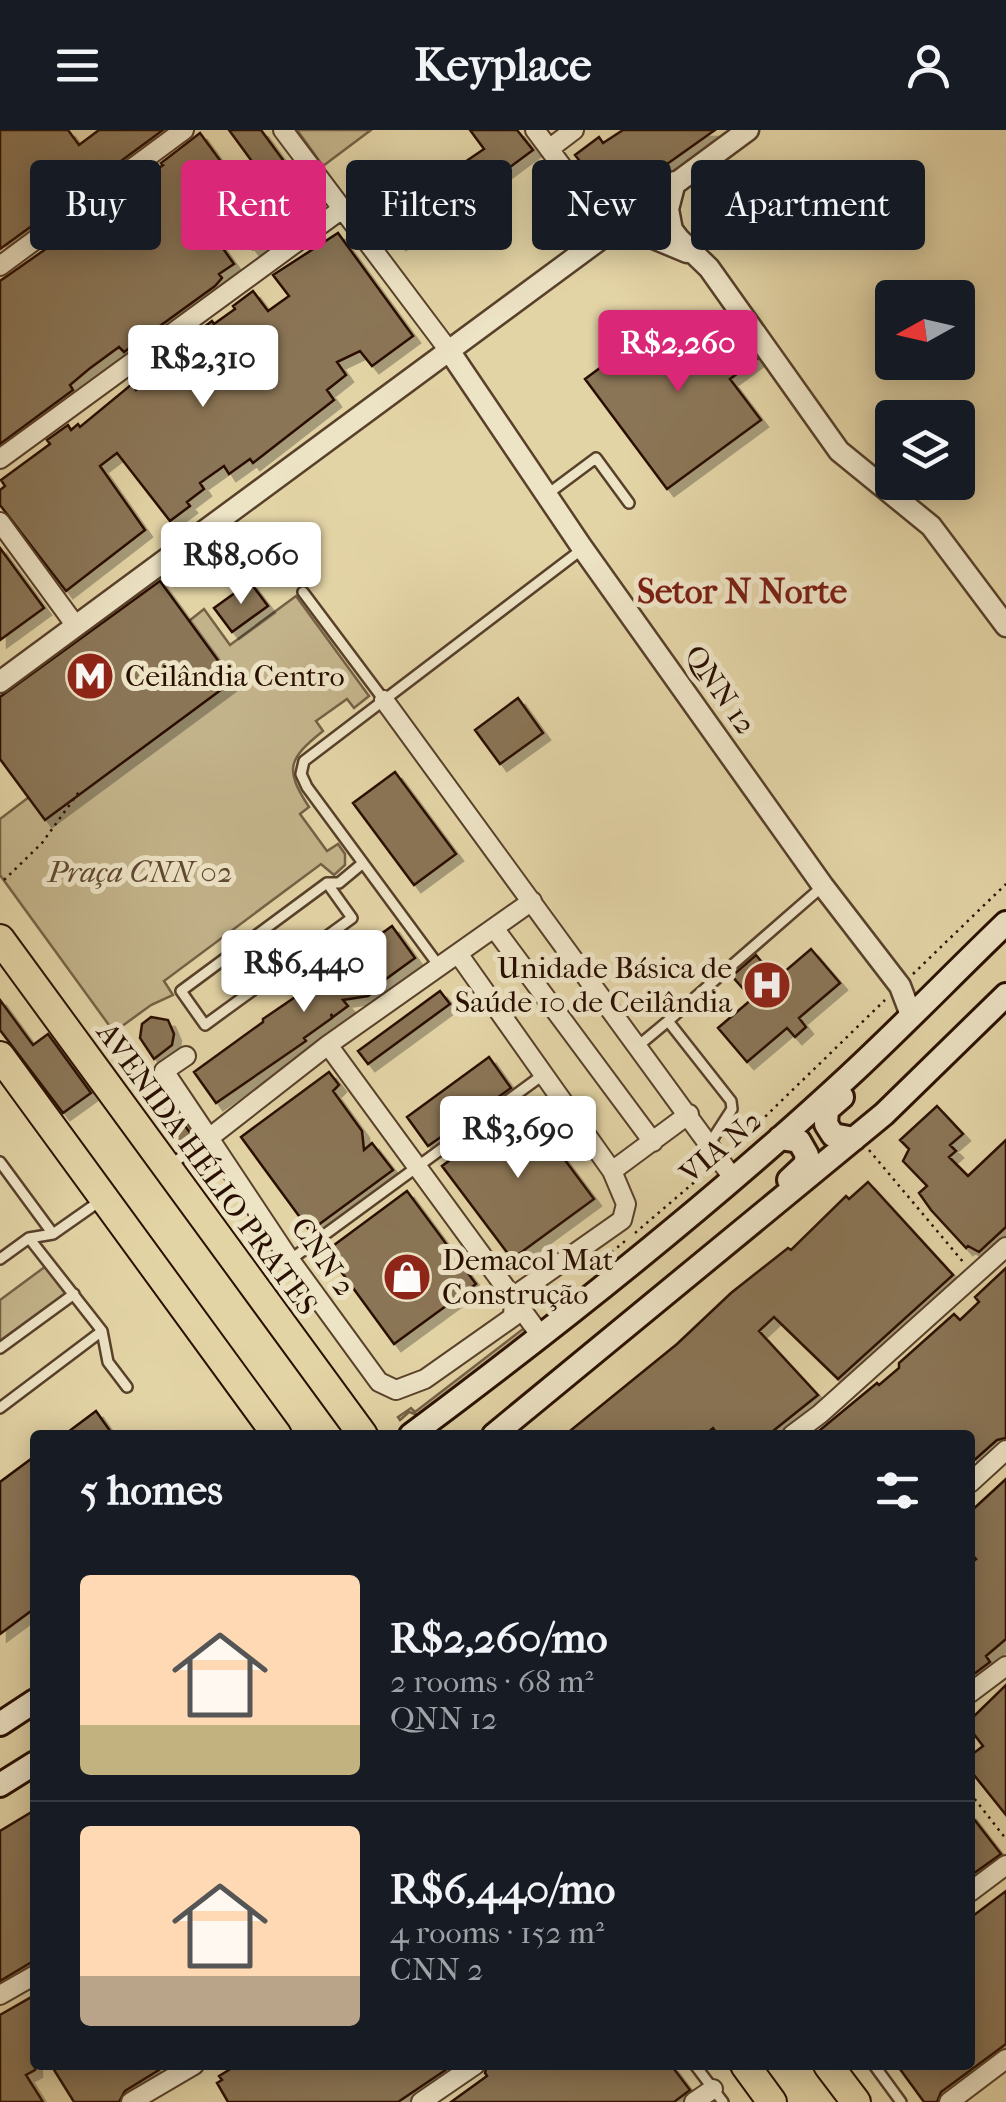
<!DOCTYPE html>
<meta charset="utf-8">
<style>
:root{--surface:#171b24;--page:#20242c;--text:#f1f3f6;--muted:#9ea1a6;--line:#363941;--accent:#db2777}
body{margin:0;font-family:"IM FELL French Canon",serif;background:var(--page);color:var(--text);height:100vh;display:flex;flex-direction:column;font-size:38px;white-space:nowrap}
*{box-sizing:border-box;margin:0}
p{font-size:32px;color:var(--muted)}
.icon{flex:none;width:55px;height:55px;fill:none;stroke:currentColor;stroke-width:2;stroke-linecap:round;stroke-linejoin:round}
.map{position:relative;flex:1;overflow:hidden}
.sheet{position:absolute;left:30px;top:1300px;width:945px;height:640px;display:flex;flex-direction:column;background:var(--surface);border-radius:10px;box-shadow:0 5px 25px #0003}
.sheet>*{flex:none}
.banner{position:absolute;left:30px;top:30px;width:948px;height:90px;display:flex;gap:20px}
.needle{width:65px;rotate:262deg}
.tools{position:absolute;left:875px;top:150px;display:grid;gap:20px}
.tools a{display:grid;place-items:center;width:100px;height:100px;border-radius:10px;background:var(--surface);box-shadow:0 5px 25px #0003;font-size:50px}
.price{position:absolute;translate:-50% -85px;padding:0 22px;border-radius:10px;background:#fff;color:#222;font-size:32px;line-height:65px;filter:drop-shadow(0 2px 5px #0008)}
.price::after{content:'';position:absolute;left:50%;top:60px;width:30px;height:22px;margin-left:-15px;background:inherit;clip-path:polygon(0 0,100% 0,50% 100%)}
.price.active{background:var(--accent);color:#fff}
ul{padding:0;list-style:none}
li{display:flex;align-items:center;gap:30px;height:250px;padding:0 50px}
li+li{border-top:2px solid var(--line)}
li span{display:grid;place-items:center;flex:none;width:280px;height:200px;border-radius:10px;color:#555}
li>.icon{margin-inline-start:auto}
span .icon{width:120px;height:120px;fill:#fffc;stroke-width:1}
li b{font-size:42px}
h2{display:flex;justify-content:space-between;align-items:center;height:120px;padding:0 50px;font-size:42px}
.pill{padding:0 35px;border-radius:10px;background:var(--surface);box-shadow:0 5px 25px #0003;font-size:35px;line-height:90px}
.pill.active{background:var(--accent);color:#fff}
header{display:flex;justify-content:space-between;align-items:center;height:130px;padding:0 50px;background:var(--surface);font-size:45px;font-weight:800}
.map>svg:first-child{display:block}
.green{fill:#c3b38a;stroke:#766145;stroke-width:2.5}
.building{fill:#8a7556;stroke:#290f00;stroke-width:2.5;filter:url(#shadow)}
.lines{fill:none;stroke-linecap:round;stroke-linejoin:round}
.service-casing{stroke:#58402a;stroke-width:14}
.minor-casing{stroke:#58402a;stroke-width:22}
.tertiary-casing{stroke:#58402a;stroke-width:25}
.secondary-casing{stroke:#290f00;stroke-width:28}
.primary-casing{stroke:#290f00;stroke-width:32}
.path{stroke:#290f00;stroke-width:2.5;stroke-dasharray:2.5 5;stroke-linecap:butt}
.service{stroke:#ede3c5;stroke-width:9}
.minor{stroke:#ede3c5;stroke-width:18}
.tertiary{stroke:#ede3c5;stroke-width:20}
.secondary{stroke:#ede3c5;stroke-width:22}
.primary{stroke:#e3d4a6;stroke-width:28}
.labels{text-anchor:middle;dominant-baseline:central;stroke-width:10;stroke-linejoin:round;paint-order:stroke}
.poi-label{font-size:30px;fill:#290f00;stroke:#ede3c5;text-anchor:start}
.street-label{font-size:30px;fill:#290f00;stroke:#ede3c5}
.park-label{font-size:30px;font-style:italic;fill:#5f4830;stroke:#ede3c5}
.quarter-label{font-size:35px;font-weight:bold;fill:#7a1f14;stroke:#ede3c5}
</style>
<header><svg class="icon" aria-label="menu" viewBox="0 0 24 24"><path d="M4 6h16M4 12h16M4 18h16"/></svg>Keyplace<svg class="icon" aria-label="person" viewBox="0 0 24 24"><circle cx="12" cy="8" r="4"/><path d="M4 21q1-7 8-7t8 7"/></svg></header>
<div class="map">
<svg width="1006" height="1972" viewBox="0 0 1006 1972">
<defs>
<filter id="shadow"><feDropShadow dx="7" dy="7" stdDeviation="0" flood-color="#0004"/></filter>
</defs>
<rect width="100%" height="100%" fill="#e3d4a6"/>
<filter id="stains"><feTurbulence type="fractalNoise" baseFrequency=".002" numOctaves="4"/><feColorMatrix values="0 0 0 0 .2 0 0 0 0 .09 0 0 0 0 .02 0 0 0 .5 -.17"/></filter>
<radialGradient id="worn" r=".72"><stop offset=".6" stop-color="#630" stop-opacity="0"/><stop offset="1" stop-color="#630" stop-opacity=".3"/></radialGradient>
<path class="green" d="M297 0H371L323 36Z
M296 466 369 566 354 578 347 569 316 591 323 601C288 629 284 639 309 677L300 684 327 721 338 714 345 724V735L334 745 321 734 164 851 173 865 151 875 114 902 0 745V689L29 667 231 549 189 491 204 479 230 515Z
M46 1136 66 1164 0 1212V1170Z
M523 1199 529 1204 421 1286 409 1282 400 1290 398 1287 411 1278 415 1282Z"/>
<path class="building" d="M0 0H68L79 15 99 0H163L83 59 80 55 60 70 62 74 0 119Z
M229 0H261L316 75 295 90Z
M470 0H517L533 20 494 49 500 56 432 106 424 95 399 113 385 93 382 96 349 51 376 32 406 72 484 19Z
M623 0H715L612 73 575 25 599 7 603 13Z
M200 3 274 104 253 119 213 66 195 79 234 134 219 144 222 148 215 156 124 222 119 217 89 239 70 255 73 260 0 314V151L100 81 98 79 139 49 141 51 163 35 161 33Z
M338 103 413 206 372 236 360 221 337 232 346 245 327 260 334 270 253 333 250 329 229 344 224 336 200 353 204 359 187 372 190 376 170 391 117 323 100 336 145 400 66 461 0 375V360L5 356 1 350 50 314 47 310 68 295 71 300 78 294 80 297 132 254 136 260 158 245 153 239 194 209 192 206 212 191 214 194 235 179 233 176 253 161 268 181 289 166 273 145Z
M674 183 696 212 728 188 757 229 730 249 761 290 667 359 585 249Z
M0 418 44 478 0 510Z
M160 451 233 551 45 690 0 629V567Z
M250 452 268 476 232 502 214 478Z
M518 568 543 603 500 634 475 600Z
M395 642 456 724 414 755 353 673Z
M392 796 415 828 382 852V856L368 866 343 870 348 876 333 887 331 884 332 888 304 908 306 911 216 973 194 942 263 892V889L326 846 333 856 341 830 354 820 378 814 374 809Z
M811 819 840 853 799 888 806 897 795 907 787 898 747 932 718 898 752 869 732 846 756 825 776 849Z
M440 861 450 874 368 934 358 921Z
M0 870 33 915 48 904 91 963 63 983 0 900Z
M151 887 168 890 174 904 172 915 154 929 140 908 142 894Z
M489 927 511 958 428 1016 407 987Z
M139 934 194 1008 183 1016 129 941Z
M329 942 339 955 333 961 362 1001 364 1020 372 1013 393 1040 310 1101 241 1007Z
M521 971 594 1069 512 1129 442 1036 480 1008 477 1003Z
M937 976 963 1004 950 1015 956 1021 949 1027 968 1046 1006 1010V1097L979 1122 968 1116 966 1118 931 1080 919 1063 927 1056 903 1031 909 1019 900 1010Z
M868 1052 953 1145 838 1249 774 1187 759 1201 818 1265 768 1305H718L713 1298 705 1305H565L677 1214 731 1163 788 1118 791 1120 846 1066 849 1069Z
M407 1061 476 1154 394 1214 326 1121Z
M1006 1138V1308L997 1310 970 1334V1305H814L877 1253 879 1255 899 1238V1233L954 1184 960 1190 979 1172 975 1167Z
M96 1281 113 1305H64Z
M35 1326V1478L0 1504V1352Z
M1006 1349V1509L986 1526 990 1532 970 1547V1434L976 1429 970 1422V1382Z
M1006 1555V1685L970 1640V1626L983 1616 970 1599V1590Z
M35 1680V1830L0 1851V1701Z
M970 1684 1001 1724 970 1746Z
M1006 1761V1914L941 1962 937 1972H924L897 1935H970V1788Z
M35 1865V1940L26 1945 43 1972H0V1885Z
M51 1935H167L125 1961 119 1972H74Z
M237 1935H453L398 1972H228L217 1953 222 1950 219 1946Z
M487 1935H671L690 1960 674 1972H451L487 1946 485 1943Z"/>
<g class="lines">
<g class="service-casing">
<path id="service" d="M549 363 596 328 629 373
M303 462 384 570
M327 753 352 788 205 895 181 861 327 753H339L363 733
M439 836 307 657 301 644 304 631 581 420
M668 891 823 756
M638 916 668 891 731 971 732 979 710 1013
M0 1032 53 1104
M170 1035 209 1008
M29 1108 102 1201 108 1232 127 1257
M0 1129 29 1108 53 1104 100 1071
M290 1130 544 944
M0 1218 74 1164
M0 1278 102 1201
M695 1935 723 1972
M874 1935 901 1972"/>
</g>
<g class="minor-casing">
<path id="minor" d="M283 0 450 222
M535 0 610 101
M549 19 574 0
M0 136 184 0
M0 329 342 79
M0 392 76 496
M384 570 733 1048
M532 771 328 915 209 1008 290 1130 379 1252 396 1260 425 1249 513 1187 514 1166 622 1090 626 1074 612 1041
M494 798 653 1012
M459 825 612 1041 689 984
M328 915 541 1206
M186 926 164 941 209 1008
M792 1305 820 1284 1006 1117
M970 1353 1006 1320
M970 1563 1006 1536
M970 1762 1006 1735
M0 1865 35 1845
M131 1972 194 1935
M421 1972 475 1935
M694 1972 713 1959
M949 1972 1006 1929"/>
</g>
<g class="tertiary-casing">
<path id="tertiary" d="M675 52 668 79 672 100 679 109 709 138 839 321 931 396 1006 496
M610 101 651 107 687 122
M450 222 581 416 823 756 900 856 911 885
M0 552 748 0"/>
</g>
<g class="secondary-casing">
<path id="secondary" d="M842 967 827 980 826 994 833 1005 854 1009
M780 1008 799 1011 807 1025 805 1035 789 1050
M411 1305C561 1193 710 1075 848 947 902 897 953 844 1006 793
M494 1305 884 984 1006 865
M0 1594 35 1571
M0 1655 35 1633"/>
</g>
<g class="primary-casing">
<path id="primary" d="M0 809 363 1305
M0 926 277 1305
M745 1935 772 1972
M828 1935 856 1972"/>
</g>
<path class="path" d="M4 750 42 713 81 659
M913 844 1006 754
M733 1018 885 870
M869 1020 964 1133
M635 1103 705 1043
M600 1132 625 1111
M970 1663 1006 1709"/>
<use href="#service" class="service"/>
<use href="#minor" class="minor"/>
<use href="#tertiary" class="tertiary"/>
<use href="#secondary" class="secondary"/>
<use href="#primary" class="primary"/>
</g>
<defs>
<g id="metro-disc" transform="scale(2.5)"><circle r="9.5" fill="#8f2418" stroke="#ede3c5"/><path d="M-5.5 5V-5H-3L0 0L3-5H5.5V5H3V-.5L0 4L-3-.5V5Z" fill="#fff"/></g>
<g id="hospital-disc" transform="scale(2.5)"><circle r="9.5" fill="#8f2418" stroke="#ede3c5"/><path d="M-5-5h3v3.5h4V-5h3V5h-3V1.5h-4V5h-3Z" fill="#fff"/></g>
<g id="shop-disc" transform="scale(2.5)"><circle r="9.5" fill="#8f2418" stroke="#ede3c5"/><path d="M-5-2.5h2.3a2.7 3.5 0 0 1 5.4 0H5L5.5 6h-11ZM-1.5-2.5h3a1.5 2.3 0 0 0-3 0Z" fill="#fff"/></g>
</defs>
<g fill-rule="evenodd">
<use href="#metro-disc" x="90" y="546"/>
<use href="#hospital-disc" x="767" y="855"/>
<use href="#shop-disc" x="407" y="1147"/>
</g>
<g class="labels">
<g class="poi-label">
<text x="125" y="546">Ceilândia Centro</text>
<text x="732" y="838" text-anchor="end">Unidade Básica de<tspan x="732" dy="34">Saúde 10 de Ceilândia</tspan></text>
<text x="442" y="1130">Demacol Mat<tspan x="442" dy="34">Construção</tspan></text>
</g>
<g class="street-label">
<text transform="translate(720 560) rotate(55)">QNN 12</text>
<text transform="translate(721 1017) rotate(-40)">VIA N2</text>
<text transform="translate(207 1039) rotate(54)">AVENIDA HÉLIO PRATES</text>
<text transform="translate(323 1127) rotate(55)">CNN 2</text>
</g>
<g class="park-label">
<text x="140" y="742">Praça CNN 02</text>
</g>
<g class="quarter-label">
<text x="742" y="461">Setor N Norte</text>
</g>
</g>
<rect width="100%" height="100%" filter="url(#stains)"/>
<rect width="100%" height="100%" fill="url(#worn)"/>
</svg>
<div class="tools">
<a><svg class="needle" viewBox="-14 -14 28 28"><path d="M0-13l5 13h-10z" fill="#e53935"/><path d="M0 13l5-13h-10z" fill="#9ea1a6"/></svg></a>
<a><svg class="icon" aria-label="layers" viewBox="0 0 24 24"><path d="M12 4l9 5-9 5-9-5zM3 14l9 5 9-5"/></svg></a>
</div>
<b class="price active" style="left:678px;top:265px">R$2,260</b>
<b class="price" style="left:203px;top:280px">R$2,310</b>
<b class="price" style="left:241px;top:477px">R$8,060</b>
<b class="price" style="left:304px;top:885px">R$6,440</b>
<b class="price" style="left:518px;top:1051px">R$3,690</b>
<div class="banner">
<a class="pill">Buy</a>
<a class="pill active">Rent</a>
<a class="pill">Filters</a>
<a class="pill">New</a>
<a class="pill">Apartment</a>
</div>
<section class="sheet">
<h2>5 homes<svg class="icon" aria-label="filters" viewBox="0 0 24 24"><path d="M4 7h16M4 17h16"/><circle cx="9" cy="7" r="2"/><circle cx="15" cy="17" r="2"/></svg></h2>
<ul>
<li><span style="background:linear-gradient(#ffd9b3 75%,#c2b280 0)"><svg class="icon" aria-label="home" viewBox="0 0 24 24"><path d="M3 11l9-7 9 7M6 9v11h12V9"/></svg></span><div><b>R$2,260/mo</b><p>2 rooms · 68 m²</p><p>QNN 12</p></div></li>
<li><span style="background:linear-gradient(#ffd9b3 75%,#b9a48a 0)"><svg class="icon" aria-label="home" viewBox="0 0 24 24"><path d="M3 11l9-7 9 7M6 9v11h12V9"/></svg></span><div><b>R$6,440/mo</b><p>4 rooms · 152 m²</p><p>CNN 2</p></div></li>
</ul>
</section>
</div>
